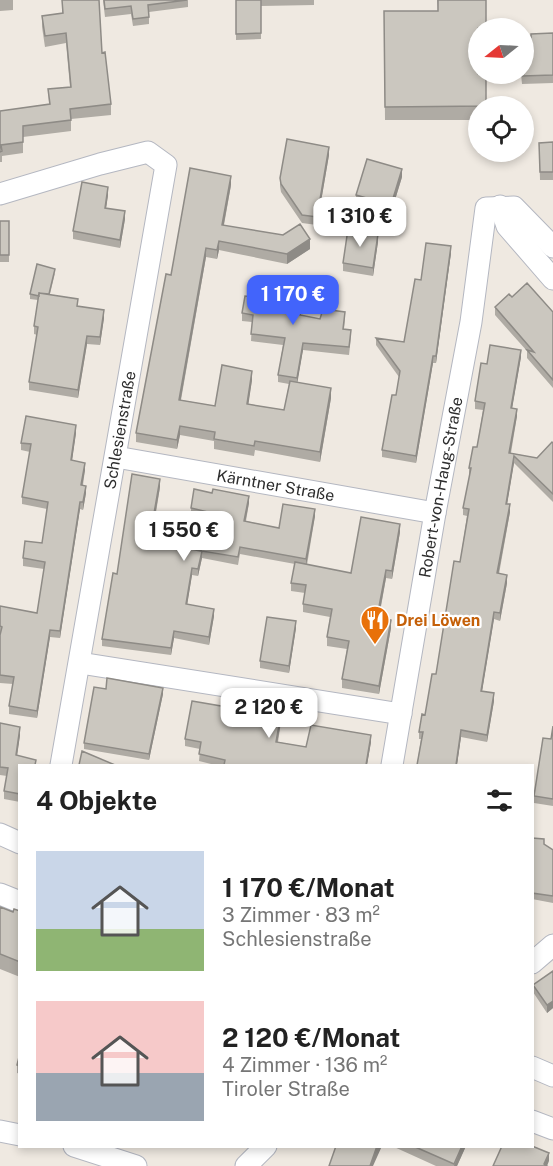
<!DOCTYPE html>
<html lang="de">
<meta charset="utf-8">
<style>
:root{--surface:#fff;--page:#f6f6f6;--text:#222;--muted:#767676;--accent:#4264fb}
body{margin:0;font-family:"Public Sans",sans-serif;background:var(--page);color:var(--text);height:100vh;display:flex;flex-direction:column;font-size:22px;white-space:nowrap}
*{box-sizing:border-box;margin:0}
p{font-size:20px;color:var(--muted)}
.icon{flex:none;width:33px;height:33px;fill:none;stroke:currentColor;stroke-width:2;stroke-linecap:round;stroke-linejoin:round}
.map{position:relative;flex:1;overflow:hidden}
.details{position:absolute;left:18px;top:764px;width:516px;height:384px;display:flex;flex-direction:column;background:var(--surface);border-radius:0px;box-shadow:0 3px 9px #0003}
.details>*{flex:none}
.needle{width:39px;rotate:252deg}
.fabs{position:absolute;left:468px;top:18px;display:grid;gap:12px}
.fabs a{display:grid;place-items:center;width:66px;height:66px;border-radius:50%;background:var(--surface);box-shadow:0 3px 9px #0003;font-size:30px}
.price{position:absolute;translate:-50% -51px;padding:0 14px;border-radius:12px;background:#fff;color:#222;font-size:20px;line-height:39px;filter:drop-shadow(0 2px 3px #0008)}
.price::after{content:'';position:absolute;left:50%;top:36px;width:18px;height:14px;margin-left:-9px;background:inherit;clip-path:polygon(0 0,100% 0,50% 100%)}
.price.selected{background:var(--accent);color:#fff}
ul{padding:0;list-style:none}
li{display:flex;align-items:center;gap:18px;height:150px;padding:0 18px}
li span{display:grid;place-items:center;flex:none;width:168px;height:120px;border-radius:0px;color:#555}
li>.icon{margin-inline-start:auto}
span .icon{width:72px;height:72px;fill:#fffc;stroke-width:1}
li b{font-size:26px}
h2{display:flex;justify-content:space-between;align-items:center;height:72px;padding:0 18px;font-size:26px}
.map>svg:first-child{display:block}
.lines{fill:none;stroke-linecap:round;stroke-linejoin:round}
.street-casing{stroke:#b4b7c1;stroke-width:23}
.street{stroke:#fff;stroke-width:21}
.wall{fill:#afaba4}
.shaded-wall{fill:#8e8b86}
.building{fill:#cbc7bf;stroke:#8e8b86;stroke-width:1.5}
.labels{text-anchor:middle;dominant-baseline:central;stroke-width:4.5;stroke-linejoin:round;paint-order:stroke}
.street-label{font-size:16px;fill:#2e2e2e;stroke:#fff}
.food-label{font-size:16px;font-weight:bold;fill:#c56008;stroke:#fff;text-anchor:start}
</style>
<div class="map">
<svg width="553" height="1166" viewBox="0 0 553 1166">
<rect width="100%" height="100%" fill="#efe9e1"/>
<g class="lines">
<g class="street-casing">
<g id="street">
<path d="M0 194 100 164 148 152 166 165 61 765"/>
<path d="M500 206 507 226 553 279"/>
<path id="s1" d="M116 457 435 513"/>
<path d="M80 663 401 714"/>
<path id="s2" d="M392 765 435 513 471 322 486 208 514 207 553 247"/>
<path d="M0 834 20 843"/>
<path d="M0 894 20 902"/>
<path d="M532 963 553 945"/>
<path d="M532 1067 553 1076"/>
<path d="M532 1121 553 1129"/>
<path d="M0 1131 20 1135"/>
<path d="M74 1146 136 1166"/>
<path d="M246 1166 266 1146"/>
</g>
</g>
<use href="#street" class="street"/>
</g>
<path class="wall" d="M0 0H13V10L0 11Z
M62 0H99L102 53 111 104V115L71 119V131L23 137V153L2 156V162H0V111L49 104 48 89 70 87 66 43 45 47 42 27V16L62 13Z
M103 0H188V7L149 12V24L133 26 131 14 105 17Z
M236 0H314V5L261 6V39L236 40Z
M437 0H486L478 106V120H385L384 11H438Z
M553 33V83L522 84 521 74 531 57Z
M553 142V180H540L539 143Z
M329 155 317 225 302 223 281 192 280 186V178Z
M402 177 391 213 356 203V195Z
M231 185 224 225 310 249 287 264 219 250 217 259 206 257 181 400 215 406 252 380 248 404 284 410 289 384 278 382V375L283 345 251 341 252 322 242 321V313L255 297 291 298 290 306 301 315 320 319H345L344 329 351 337 349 355 303 350 297 382 331 398 320 462 255 450 254 456 214 449V441L180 435 177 449 136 442V433L171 275Z
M108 195 106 208 125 219 120 248 73 239V231Z
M0 221H9V262H0Z
M378 242 373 276 343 271V263Z
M451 253 436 363H433L416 463 382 457V450L396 395 399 377 376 345V338L404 342 421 280Z
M55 273 50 294 104 318 100 345 87 344 78 398 29 390V382L37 335 34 334V326L38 300 30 299V294Z
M512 297 553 312V388L527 358V351L495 315V307Z
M521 357 512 408 517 416 511 453 537 458 553 443V502L514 463 507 504 510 512 499 574 507 583 500 621 494 619 482 691 494 701 487 742 461 737 457 765H417L421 739H419V732L425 715 436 674 460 562 467 516 463 515V508L470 475H469V468L477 447 483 410 475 409V401L487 364Z
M76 433 72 460 85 470 83 485 86 493 83 510 80 509 60 638 50 637 37 718 9 714V706L13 684 0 683V606L37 613 44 569 23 566V558L42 543 47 509 22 504V497L30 452 21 450V443Z
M160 487 155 519 170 545 201 551 207 519 191 515V508L249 503 246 521 279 528 315 516 307 565 351 573 400 532 392 579 386 578 379 618 391 628 379 694 342 688V679L347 649 327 646V637L330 617 303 612V604L305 593 291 591V583L295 564 240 554 238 565 202 558 198 576 192 575 187 605 214 616 209 645 174 638 171 655 102 646V639L117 574Z
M296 628 289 673 260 668V661Z
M106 689 163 694 149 760 84 749V743Z
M281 722 278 742 306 747 371 742 367 765H215L199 761 200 749 185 746V739Z
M0 723 20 735 17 756 36 765H20V802L4 799V791L7 776 0 775Z
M553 726V806L534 803V796L551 739Z
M532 838 553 850V903L532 899Z
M0 907 13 912 20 911V977L0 969Z
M553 971V1008L547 1013 533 992V985Z
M20 1053V1074L17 1073V1065Z
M392 1146H466L457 1166H436Z"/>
<path class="shaded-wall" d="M329 147V155L317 225V217Z
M402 169V177L391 213V205Z
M231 176V185L222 234V225Z
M108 187V195L105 216V208Z
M125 211V219L120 248V240Z
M378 234V242L373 276V268Z
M310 239V249L287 264V254Z
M219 241V250L217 259V250Z
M451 246V253L436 363V356Z
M206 248V257L179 409V400Z
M104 310V318L100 345V337Z
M87 336V344L78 398V390Z
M303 343V350L297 385V378Z
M521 350V357L511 415V408Z
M433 356V363L416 463V456Z
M252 371V380L247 414V404Z
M331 388V398L320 462V452Z
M517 409V416L509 460V453Z
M76 425V433L71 468V460Z
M180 426V435L177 449V440Z
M514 456V463L506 511V504Z
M85 463V470L81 492V485Z
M160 479V487L153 527V519Z
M86 486V493L83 510V502Z
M249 496V503L244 528V521Z
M80 502V509L60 638V631Z
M510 504V512L497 581V573Z
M315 509V516L306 566V559Z
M400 524V532L392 579V571Z
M202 551V558L198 576V569Z
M192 568V575L186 612V604Z
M386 570V578L377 626V617Z
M507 575V583L500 621V613Z
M214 609V616L209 645V637Z
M494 612V619L481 698V691Z
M391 620V628L379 694V686Z
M296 621V628L289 673V666Z
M50 630V637L37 718V711Z
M174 631V638L171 655V648Z
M163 688V694L149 760V754Z
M494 693V701L487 742V735Z
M281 714V722L276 749V742Z
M20 727V735L16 763V755Z
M461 730V737L457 765H456Z
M371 735V742L367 765H366Z
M553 1001V1008L547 1013V1005Z
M377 1146H382L373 1166H370Z
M462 1146H466L457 1166H454Z
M549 1153V1161L547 1166 544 1164Z"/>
<path class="building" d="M62 0H99L102 53 105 52 111 104 70 109 71 120 23 126V142L1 145 2 151 0 152V111L50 104 48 89 71 87 66 33 45 36 42 16 63 13Z
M104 0H187L148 5 149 17 133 19 131 6 105 9Z
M236 0H261V33L236 34Z
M438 0H486V28H478V74H486V106L385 107 384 11H438Z
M553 33V75L522 76V74H524V57H531V34Z
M287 139 329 147 317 217 302 215 281 184 280 178Z
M553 142V172H540L539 143Z
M367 159 402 169 391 205 356 195Z
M190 168 231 176 222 225 283 235 300 224 310 239 287 254 219 241 217 250 206 248 179 400 215 406 222 365 252 371 247 404 284 410 290 381 331 388 320 452 255 441 254 446 214 439 215 432 180 426 177 440 136 433 166 274 171 275Z
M82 182 108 187 105 208 125 211 120 240 73 231Z
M0 221H9V255H0Z
M348 229 378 234 373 268 343 263Z
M426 243 451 246 436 356H433L416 456 382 450 392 395H396L400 371 376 338 404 342 415 279 421 280Z
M37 264 55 269 49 294 39 293V296L30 294Z
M527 283 553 312V380L527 350 534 352 495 307 509 294 512 297Z
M256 287 291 291 289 306 302 307 300 315 320 319 323 309 345 312 343 329 351 330 349 347 303 343 297 378 278 375 285 338 251 334 253 315 242 313 245 296 255 297Z
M39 293 78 299 77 306 104 310 100 337 87 336 78 390 29 382 38 327 34 326Z
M490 345 521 350 511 408 517 409 509 453 537 458 552 442 553 443V494L514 456 506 504H510L497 573 507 575 500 613 494 612 481 691 494 693 487 735 461 730 456 765H417L423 732H419L422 714 425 715 432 674H436L454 561 460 562 469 509 463 508 471 468H469L473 447H477L485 403 475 401 481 363 487 364Z
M26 416 76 425 71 460 85 463 81 485 86 486 83 502H80L60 631 50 630 37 711 9 706 14 677 0 675V635L2 627 0 626V606L37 613 45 562 23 558 25 541 42 543 48 502 22 497 31 444 21 443Z
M132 474 160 479 153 519 160 520 170 545 201 551 208 512 191 508 194 489 212 493 213 489 249 496 244 521 279 528 283 504 315 509 306 559 240 547 238 557 202 551 198 569 192 568 186 604 214 609 209 637 174 631 171 648 102 639 113 573 117 574Z
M361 517 400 524 392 571 386 570 377 617 391 620 379 686 342 679 349 641 327 637 332 609 303 604 306 585 291 583 295 562 351 573Z
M267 617 296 621 289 666 260 661Z
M107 678 163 688 149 754 84 743 94 687 106 689Z
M192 701 239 709V707L281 714 276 742 306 747 311 725 371 735 366 765H224L225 760 199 754 201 742 185 739Z
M0 723 20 727 16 755 36 760 35 765H20V794L4 791 8 768 0 767Z
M553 726V799L534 796 543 738 551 739Z
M82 751 115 765H79Z
M532 838 544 839V844L553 850V896L532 893Z
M0 907 13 912 14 909 20 911V962L0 954Z
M553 971V1001L547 1005 533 985Z
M20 1053V1066L17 1065Z
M336 1146H377L370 1166H329Z
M413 1146H462L454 1164Z
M502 1146H532L549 1153 544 1164 547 1166H493Z"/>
<defs>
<g id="restaurant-pin" transform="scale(1.5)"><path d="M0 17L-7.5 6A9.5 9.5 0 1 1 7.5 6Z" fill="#e8710a" stroke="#fff"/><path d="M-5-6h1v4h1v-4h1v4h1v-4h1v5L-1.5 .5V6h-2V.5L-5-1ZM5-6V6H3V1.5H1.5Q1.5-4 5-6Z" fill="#fff"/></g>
</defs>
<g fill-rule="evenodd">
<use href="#restaurant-pin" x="375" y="620"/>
</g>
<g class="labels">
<g class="street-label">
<text transform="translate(120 430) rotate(-80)">Schlesienstraße</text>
<text stroke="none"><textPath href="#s1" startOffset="162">Kärntner Straße</textPath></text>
<text stroke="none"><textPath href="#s2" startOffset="282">Robert-von-Haug-Straße</textPath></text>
</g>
<g class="food-label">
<text x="396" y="620">Drei Löwen</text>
</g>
</g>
</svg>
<div class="fabs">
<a><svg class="needle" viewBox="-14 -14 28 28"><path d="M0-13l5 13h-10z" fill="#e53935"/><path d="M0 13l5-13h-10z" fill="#767676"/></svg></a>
<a><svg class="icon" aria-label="locate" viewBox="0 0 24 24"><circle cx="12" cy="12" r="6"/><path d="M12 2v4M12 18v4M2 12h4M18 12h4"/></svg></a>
</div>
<b class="price" style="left:360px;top:248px">1 310 €</b>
<b class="price selected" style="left:293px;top:326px">1 170 €</b>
<b class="price" style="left:184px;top:562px">1 550 €</b>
<b class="price" style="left:269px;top:739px">2 120 €</b>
<section class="details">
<h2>4 Objekte<svg class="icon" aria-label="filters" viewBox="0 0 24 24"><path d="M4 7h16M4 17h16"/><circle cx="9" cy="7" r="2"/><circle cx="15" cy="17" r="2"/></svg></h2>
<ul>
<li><span style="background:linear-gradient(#c9d6e8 65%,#8fb573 0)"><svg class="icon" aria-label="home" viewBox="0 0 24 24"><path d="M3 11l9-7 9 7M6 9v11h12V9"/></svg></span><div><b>1 170 €/Monat</b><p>3 Zimmer · 83 m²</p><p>Schlesienstraße</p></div></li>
<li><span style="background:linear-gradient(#f6c9c9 60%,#9aa5b1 0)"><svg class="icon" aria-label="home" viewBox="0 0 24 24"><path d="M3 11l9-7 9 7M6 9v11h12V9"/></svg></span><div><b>2 120 €/Monat</b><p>4 Zimmer · 136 m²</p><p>Tiroler Straße</p></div></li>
</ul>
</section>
</div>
